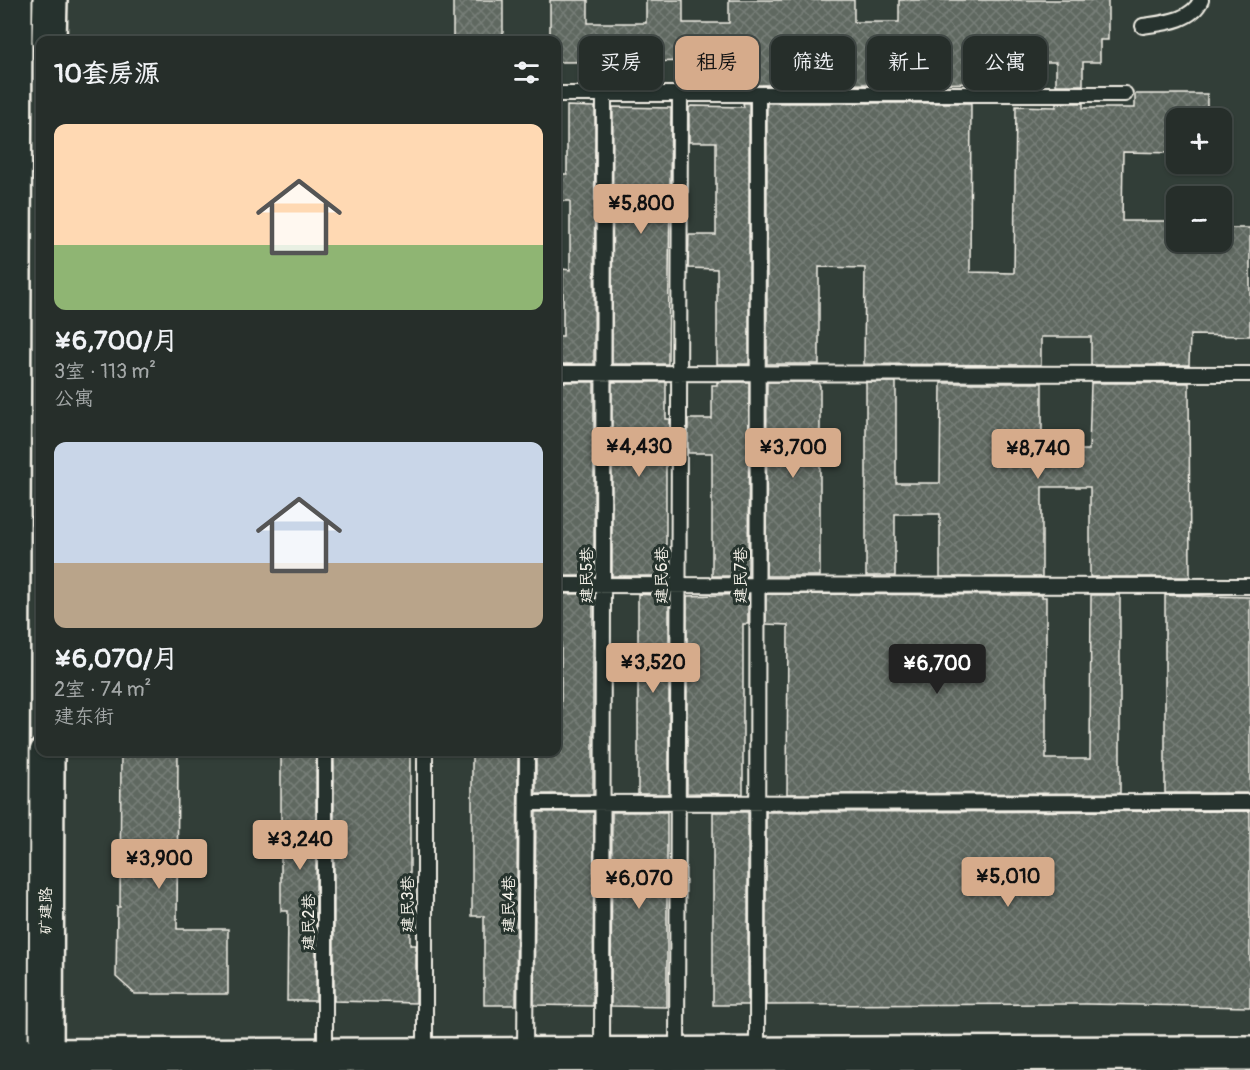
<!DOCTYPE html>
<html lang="zh">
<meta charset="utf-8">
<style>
:root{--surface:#262e2a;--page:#323a36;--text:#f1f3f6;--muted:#a4a8a8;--line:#424a47;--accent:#d6ab8b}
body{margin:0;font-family:Pangolin,"LXGW WenKai TC",sans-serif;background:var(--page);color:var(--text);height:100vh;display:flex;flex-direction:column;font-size:22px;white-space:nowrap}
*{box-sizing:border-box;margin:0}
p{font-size:20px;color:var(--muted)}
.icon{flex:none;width:33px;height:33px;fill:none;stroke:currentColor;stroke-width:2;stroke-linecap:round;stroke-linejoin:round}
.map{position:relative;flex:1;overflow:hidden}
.side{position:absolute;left:36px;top:36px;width:525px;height:720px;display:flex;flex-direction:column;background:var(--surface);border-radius:12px;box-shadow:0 2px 4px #0004,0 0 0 2px var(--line)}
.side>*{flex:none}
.banner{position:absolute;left:579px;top:36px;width:570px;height:54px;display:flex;gap:12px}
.buttons{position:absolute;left:1166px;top:108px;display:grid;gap:12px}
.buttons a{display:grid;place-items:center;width:66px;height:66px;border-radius:12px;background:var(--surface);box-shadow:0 2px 4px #0004,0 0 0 2px var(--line);font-size:30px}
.price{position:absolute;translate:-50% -51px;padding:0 14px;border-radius:6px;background:var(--accent);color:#111;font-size:20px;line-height:39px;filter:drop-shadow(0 2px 3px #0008)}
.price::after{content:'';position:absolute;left:50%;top:36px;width:18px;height:14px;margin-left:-9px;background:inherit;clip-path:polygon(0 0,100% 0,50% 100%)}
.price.selected{background:#222;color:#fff}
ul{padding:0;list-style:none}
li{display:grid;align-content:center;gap:12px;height:318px;padding:0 18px}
li span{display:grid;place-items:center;height:186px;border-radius:12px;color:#555}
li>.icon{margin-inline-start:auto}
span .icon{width:108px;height:108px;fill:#fffc;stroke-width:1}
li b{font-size:26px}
h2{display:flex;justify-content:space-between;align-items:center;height:72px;padding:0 18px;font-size:26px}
.tag{padding:0 21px;border-radius:12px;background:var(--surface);box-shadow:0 2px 4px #0004,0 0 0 2px var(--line);font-size:21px;line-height:54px}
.tag.selected{background:var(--accent);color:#111}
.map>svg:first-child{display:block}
.building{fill:url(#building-cross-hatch);stroke:#f4f1e8;stroke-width:1.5}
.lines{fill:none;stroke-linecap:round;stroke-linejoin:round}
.service-casing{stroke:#f4f1e8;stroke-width:18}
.tertiary-casing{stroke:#f4f1e8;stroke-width:38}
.service{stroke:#26332d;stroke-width:14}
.tertiary{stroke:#26332d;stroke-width:33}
.labels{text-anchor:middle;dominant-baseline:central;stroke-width:6;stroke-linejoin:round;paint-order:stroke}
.street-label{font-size:16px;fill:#f4f1e8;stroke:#26332d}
</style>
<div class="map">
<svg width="1250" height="1070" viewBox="0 0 1250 1070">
<defs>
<pattern id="building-cross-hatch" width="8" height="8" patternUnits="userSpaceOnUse" patternTransform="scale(1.5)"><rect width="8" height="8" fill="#5f6861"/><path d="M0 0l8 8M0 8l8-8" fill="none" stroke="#777e78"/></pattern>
</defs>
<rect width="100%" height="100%" fill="#323e38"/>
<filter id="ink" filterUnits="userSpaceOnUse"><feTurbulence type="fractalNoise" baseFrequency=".0167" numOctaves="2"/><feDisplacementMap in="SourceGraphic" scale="12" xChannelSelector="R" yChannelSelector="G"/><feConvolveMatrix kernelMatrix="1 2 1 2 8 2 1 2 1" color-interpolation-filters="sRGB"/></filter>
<g filter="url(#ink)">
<path class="building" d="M453 0H503V40H453Z
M550 0H588V23H646V0H683V23H729V0H854V22H899V0H1108V40H1100V62H1083V85H1056V62H1011V83L743 85V61L556 62V40H550Z
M1135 94H1207V118H1176V153L1123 152 1122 221H1176V242H1221V228H1250V336L1190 335 1189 365H1091V337H1041V365L864 364 865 268 819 267V364H767V103H971L970 272 1014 273 1016 106 1056 107V103H1083V108H1135Z
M743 103H749V364H717V269L688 268 689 235H716V142H689V108L691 106 744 107Z
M567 106 595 107 594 364H558L556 362V336H563V269L570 270V201H556V174H567Z
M613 107 671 108 668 364H612Z
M558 382H594V576H557Z
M612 382H666V419H670V453H666V576H612Z
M717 382H749L748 576H712V453H688V419H712V385H717Z
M767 382H818L820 386V576H766Z
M866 382H896V483H940L941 383H1042V450H1089L1091 383H1189L1190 577H1090V487H1042V577H940V514H895V576H866Z
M561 594H593V794H536V752H561Z
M638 594 669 596V793L667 794H638Z
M748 594V624H743V794L687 793V596Z
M766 594 1042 595V597H1046V759H1090L1091 595H1120V793L787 794 788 625 766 624Z
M1165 595 1250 597V793H1165Z
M121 752H178L177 929H228V994H135L116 977 117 907H120Z
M281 752H316V1001H287L288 911H281Z
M334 752H410V945H416V1003L334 1001Z
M472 752H518L516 1005H484V916H472Z
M1250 811V1007L1086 1004 766 1005V812Z
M536 812H594L593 1006 534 1005Z
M612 812H667V1007L611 1006Z
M713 812H748V1005H713Z"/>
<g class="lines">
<g class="service-casing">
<path id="service" d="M1143 26C1163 23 1192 21 1201 0
M556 94H1125
M556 373 1250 374
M556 585 1250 586
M325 752V1055
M425 752V1055
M527 803 1250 802
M525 1055 527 752
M602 1055 604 94
M677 1055 680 94
M757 1055 758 94"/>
</g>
<g class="tertiary-casing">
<path id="tertiary" d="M49 40 50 0
M0 1056 1250 1053
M11 1070 15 0
M46 1070 47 752"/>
</g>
<use href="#service" class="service"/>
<use href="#tertiary" class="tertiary"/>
</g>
</g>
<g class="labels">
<g class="street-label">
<text transform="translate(587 575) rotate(-90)">建民5巷</text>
<text transform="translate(662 575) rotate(-90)">建民6巷</text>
<text transform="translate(741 575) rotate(-90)">建民7巷</text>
<text transform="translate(408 904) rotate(-90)">建民3巷</text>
<text transform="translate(509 904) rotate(-90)">建民4巷</text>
<text transform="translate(46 911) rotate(-90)">矿建路</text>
<text transform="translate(309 922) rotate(-90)">建民2巷</text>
</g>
</g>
</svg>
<div class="buttons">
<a>+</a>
<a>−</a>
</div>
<b class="price" style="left:641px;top:235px">¥5,800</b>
<b class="price" style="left:639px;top:478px">¥4,430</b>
<b class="price" style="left:793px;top:479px">¥3,700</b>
<b class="price" style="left:1038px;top:480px">¥8,740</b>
<b class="price" style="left:653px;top:694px">¥3,520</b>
<b class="price selected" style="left:937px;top:695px">¥6,700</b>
<b class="price" style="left:300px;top:871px">¥3,240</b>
<b class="price" style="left:159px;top:890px">¥3,900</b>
<b class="price" style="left:1008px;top:908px">¥5,010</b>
<b class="price" style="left:639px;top:910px">¥6,070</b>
<div class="banner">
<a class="tag">买房</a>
<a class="tag selected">租房</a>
<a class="tag">筛选</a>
<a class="tag">新上</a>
<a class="tag">公寓</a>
</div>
<section class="side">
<h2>10套房源<svg class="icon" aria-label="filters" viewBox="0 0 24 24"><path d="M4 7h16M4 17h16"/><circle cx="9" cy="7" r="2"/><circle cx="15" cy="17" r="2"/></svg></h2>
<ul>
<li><span style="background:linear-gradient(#ffd9b3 65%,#8fb573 0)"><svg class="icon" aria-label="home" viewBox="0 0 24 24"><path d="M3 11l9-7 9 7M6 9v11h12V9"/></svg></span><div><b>¥6,700/月</b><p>3室 · 113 m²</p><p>公寓</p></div></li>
<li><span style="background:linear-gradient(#c9d6e8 65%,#b9a48a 0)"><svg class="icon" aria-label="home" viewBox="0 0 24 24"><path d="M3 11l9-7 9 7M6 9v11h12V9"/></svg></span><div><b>¥6,070/月</b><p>2室 · 74 m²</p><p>建东街</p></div></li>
</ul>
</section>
</div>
